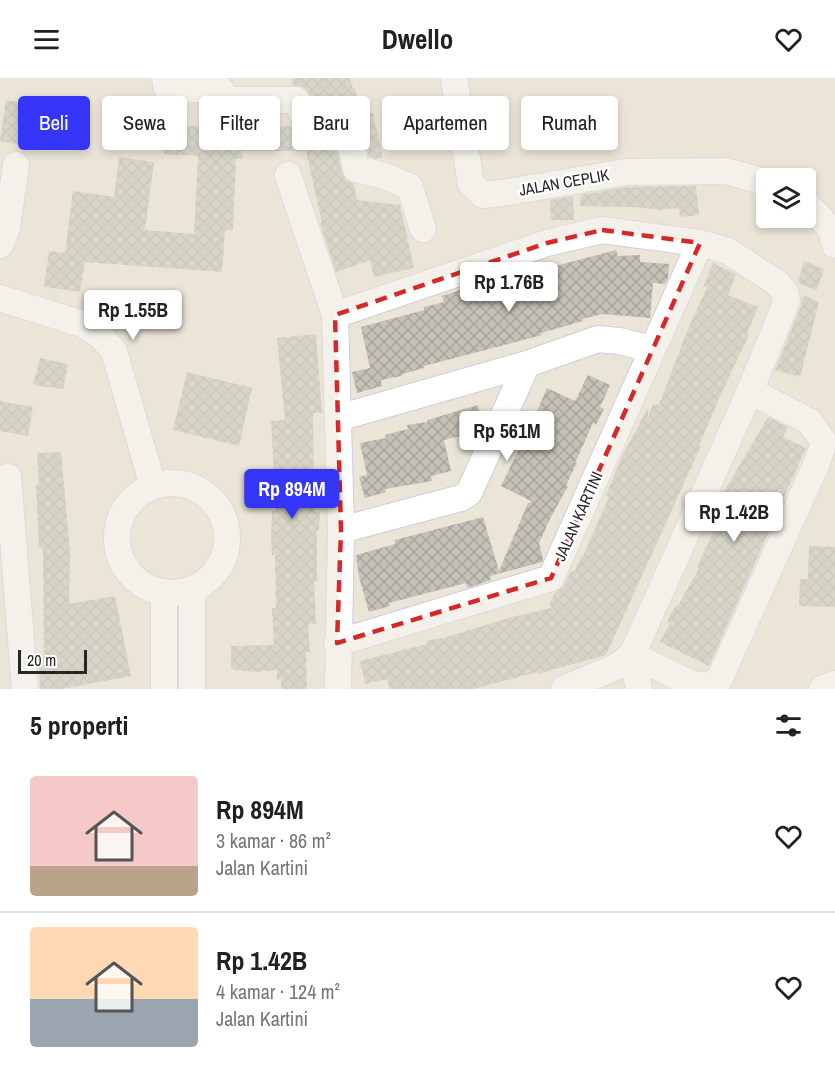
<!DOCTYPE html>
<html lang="id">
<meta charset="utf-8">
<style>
:root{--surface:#fff;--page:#f2f2f2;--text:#202124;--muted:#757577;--line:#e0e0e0;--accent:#3534f9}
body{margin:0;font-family:"Archivo Narrow",sans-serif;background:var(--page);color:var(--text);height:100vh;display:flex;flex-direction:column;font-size:22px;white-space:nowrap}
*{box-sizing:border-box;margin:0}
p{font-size:20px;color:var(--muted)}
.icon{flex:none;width:33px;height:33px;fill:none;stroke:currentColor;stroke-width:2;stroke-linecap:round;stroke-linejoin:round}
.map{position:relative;height:611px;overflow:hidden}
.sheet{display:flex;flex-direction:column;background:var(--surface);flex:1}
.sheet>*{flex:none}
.top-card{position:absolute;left:18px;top:18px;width:800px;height:54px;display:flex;gap:12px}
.fabs{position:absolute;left:756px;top:90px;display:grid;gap:12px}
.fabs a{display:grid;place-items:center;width:60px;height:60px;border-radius:6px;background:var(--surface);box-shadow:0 3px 9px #0003;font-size:30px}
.scale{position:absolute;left:18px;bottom:15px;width:69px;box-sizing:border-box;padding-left:6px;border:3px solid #262626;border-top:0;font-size:16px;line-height:21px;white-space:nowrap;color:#262626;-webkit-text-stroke:4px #fff;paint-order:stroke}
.price{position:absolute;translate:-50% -51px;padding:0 14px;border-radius:6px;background:#fff;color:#222;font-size:20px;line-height:39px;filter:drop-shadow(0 2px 3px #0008)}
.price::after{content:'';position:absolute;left:50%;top:36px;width:18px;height:14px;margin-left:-9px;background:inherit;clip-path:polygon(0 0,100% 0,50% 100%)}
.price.active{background:var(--accent);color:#fff}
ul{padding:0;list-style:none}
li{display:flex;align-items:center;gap:18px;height:150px;padding:0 30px}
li+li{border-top:2px solid var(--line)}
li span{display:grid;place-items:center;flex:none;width:168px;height:120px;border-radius:6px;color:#555}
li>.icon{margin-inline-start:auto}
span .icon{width:72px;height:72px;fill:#fffc;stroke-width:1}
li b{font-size:26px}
h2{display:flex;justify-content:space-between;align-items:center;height:72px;padding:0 30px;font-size:26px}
.pill{padding:0 21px;border-radius:6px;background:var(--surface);box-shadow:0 3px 9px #0003;font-size:21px;line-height:54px}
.pill.active{background:var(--accent);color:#fff}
header{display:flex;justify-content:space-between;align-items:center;height:78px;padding:0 30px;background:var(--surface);font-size:27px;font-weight:700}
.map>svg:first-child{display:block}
.building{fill:url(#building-cross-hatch)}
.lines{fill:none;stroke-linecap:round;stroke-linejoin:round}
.street-casing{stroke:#cdcde0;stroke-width:28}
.street{stroke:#fff;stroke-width:26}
.marked{fill:none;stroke:#d62828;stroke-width:4.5;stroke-dasharray:12 8;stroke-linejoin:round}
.labels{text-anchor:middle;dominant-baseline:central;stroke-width:5;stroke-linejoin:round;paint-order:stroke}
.street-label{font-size:16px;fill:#262626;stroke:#fff}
</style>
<header><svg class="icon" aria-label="menu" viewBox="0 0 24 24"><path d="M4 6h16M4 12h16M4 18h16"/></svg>Dwello<svg class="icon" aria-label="heart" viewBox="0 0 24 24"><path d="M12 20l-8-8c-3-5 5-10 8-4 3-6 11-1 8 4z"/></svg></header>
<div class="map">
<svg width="835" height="611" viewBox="0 0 835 611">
<defs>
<pattern id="building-cross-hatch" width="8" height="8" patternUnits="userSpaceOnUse" patternTransform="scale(1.5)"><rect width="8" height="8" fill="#c4c1b7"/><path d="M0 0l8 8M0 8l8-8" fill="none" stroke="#a8a69d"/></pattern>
</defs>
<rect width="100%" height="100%" fill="#eae5d7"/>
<path class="building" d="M292 0H350L353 10H355L360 38 373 35 383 79 376 81 369 79 364 56 358 47 350 44 322 42 309 15 303 9 293 7Z
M6 22 52 30 45 71 0 63Z
M166 48H291L297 60 308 70 337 73 342 95 346 102 354 106 357 122 400 127 414 190 374 199 370 182 336 194 320 145H322L306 73H241L243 81H236L233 152H225L222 194 85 184 80 214 44 209 49 173 65 175 73 113 114 119 119 79 154 84 145 152 194 156 198 78 164 76Z
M696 108 699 137 680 139 679 130 659 132 635 129 580 128 581 117 627 109Z
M573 118 574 142H551L550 122Z
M616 172 618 178 640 177V184L669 186 668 200 665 206 653 205 650 240 603 236 582 241 583 243 541 255 542 257 424 288V290L402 296V298L381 302 382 308 357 315 352 294 370 290 361 249 424 232V229L444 224 442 218 475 207 476 209Z
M804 183 824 191 817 212 798 205Z
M713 185 736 196 728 217 758 229 747 256 749 257 721 316 699 368H701L606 577 537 596V594L473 611H390L387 601 365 606 360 583 408 571 427 566 426 563 447 559 512 539 551 530 550 525 555 514 564 507 571 493 574 494 582 477 583 478 609 419 606 418 622 378 648 330V339L653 326 659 327 685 258 707 209H703Z
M803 217 819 224 800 299 775 292 801 228Z
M316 256 322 335H313L314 434H320L319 452H317V503H314L316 546H308L310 574H306L307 611H281V601L277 602V592L255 594 231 591V568L274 567 272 530H276L275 477H272L271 456 272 433H276L271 343 285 342 277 260Z
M40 280 68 286 63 311 33 307Z
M187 294 252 310 239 368 173 352Z
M588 297 610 307 600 329 604 331 596 347 593 345 575 385H577L566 407 568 408 551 439 539 465 543 481 542 484 490 498 491 502 468 510 466 505 389 525 390 528 369 534 359 499 356 477 395 466V462L483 439 499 493 528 425 533 424 501 408 535 338 547 310 575 323Z
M0 323 33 329 28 358 0 353Z
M478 327 483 347 481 353 444 362 451 393 431 398 432 403 385 411 386 414 365 420 359 399 367 397 360 365 386 360 385 357 408 351 407 347 427 344V342Z
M768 339 788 349 783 359 806 370 709 588 660 564 670 545 667 543 676 527 678 528 699 490 697 489 714 452 712 451 722 430 716 427Z
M61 374 70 474 69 526 115 518 131 598 62 611H40L39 577H44L43 470H39L36 407H39L37 375Z
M809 468 835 469V529L799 528 800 501H808Z"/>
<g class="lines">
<g class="street-casing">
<path id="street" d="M165 0 167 11H220L228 22H296L309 50 315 57 349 59 356 91 385 98 410 109 423 151
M454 0 471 106 483 117 502 115 626 94 725 93 766 104
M288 97 335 237 341 452 338 611
M806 125 831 151 835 167
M0 167 7 150 16 87
M0 220 82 246 101 258 114 273 153 408
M335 237 547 165 602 152 700 165 728 173 777 205 785 214 787 222 750 313 632 577 618 588 564 611
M338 340 527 286
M8 399 25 611
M117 460a55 55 0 1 1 110 0a55 55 0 1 1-110 0Z
M341 452 461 420 469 415 527 286 598 261 619 263 652 271
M192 511V611
M164 515V611
M337 565 551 500 700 165
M632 577 692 606 709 608 719 602 817 385 824 364 809 343 750 313
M632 577 639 611
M822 611 835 606"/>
</g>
<use href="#street" class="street"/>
</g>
<path d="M0 0H835V611H0ZM602 152 700 165 551 500 337 565 341 452 335 237 547 165Z" fill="#eae5d7" fill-opacity=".55" fill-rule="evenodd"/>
<path class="marked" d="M602 152 700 165 551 500 337 565 341 452 335 237 547 165Z"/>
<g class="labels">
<g class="street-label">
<text transform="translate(564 104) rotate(-10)">JALAN CEPLIK</text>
<text transform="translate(578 438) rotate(-66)">JALAN KARTINI</text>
</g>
</g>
</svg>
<div class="fabs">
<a><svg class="icon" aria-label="layers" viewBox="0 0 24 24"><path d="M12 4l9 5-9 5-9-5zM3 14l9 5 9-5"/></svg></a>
</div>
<div class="scale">20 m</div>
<b class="price" style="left:509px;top:235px">Rp 1.76B</b>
<b class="price" style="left:133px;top:263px">Rp 1.55B</b>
<b class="price" style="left:507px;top:384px">Rp 561M</b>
<b class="price active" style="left:292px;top:442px">Rp 894M</b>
<b class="price" style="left:734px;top:465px">Rp 1.42B</b>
<div class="top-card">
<a class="pill active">Beli</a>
<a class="pill">Sewa</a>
<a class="pill">Filter</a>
<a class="pill">Baru</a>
<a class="pill">Apartemen</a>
<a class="pill">Rumah</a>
</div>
</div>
<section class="sheet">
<h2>5 properti<svg class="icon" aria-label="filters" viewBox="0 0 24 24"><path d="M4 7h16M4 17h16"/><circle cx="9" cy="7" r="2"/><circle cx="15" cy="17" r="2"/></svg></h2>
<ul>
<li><span style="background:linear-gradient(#f6c9c9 75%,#b9a48a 0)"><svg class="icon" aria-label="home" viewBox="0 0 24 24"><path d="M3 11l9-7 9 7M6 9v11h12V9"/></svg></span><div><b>Rp 894M</b><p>3 kamar · 86 m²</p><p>Jalan Kartini</p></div><svg class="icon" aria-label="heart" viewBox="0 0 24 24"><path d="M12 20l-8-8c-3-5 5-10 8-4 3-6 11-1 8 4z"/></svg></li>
<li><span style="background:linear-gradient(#ffd9b3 60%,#9aa5b1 0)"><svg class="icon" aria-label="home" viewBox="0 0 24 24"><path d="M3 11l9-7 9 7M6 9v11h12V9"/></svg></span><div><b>Rp 1.42B</b><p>4 kamar · 124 m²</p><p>Jalan Kartini</p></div><svg class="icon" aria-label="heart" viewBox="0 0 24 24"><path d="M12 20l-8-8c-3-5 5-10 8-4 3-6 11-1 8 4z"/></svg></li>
</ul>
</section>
